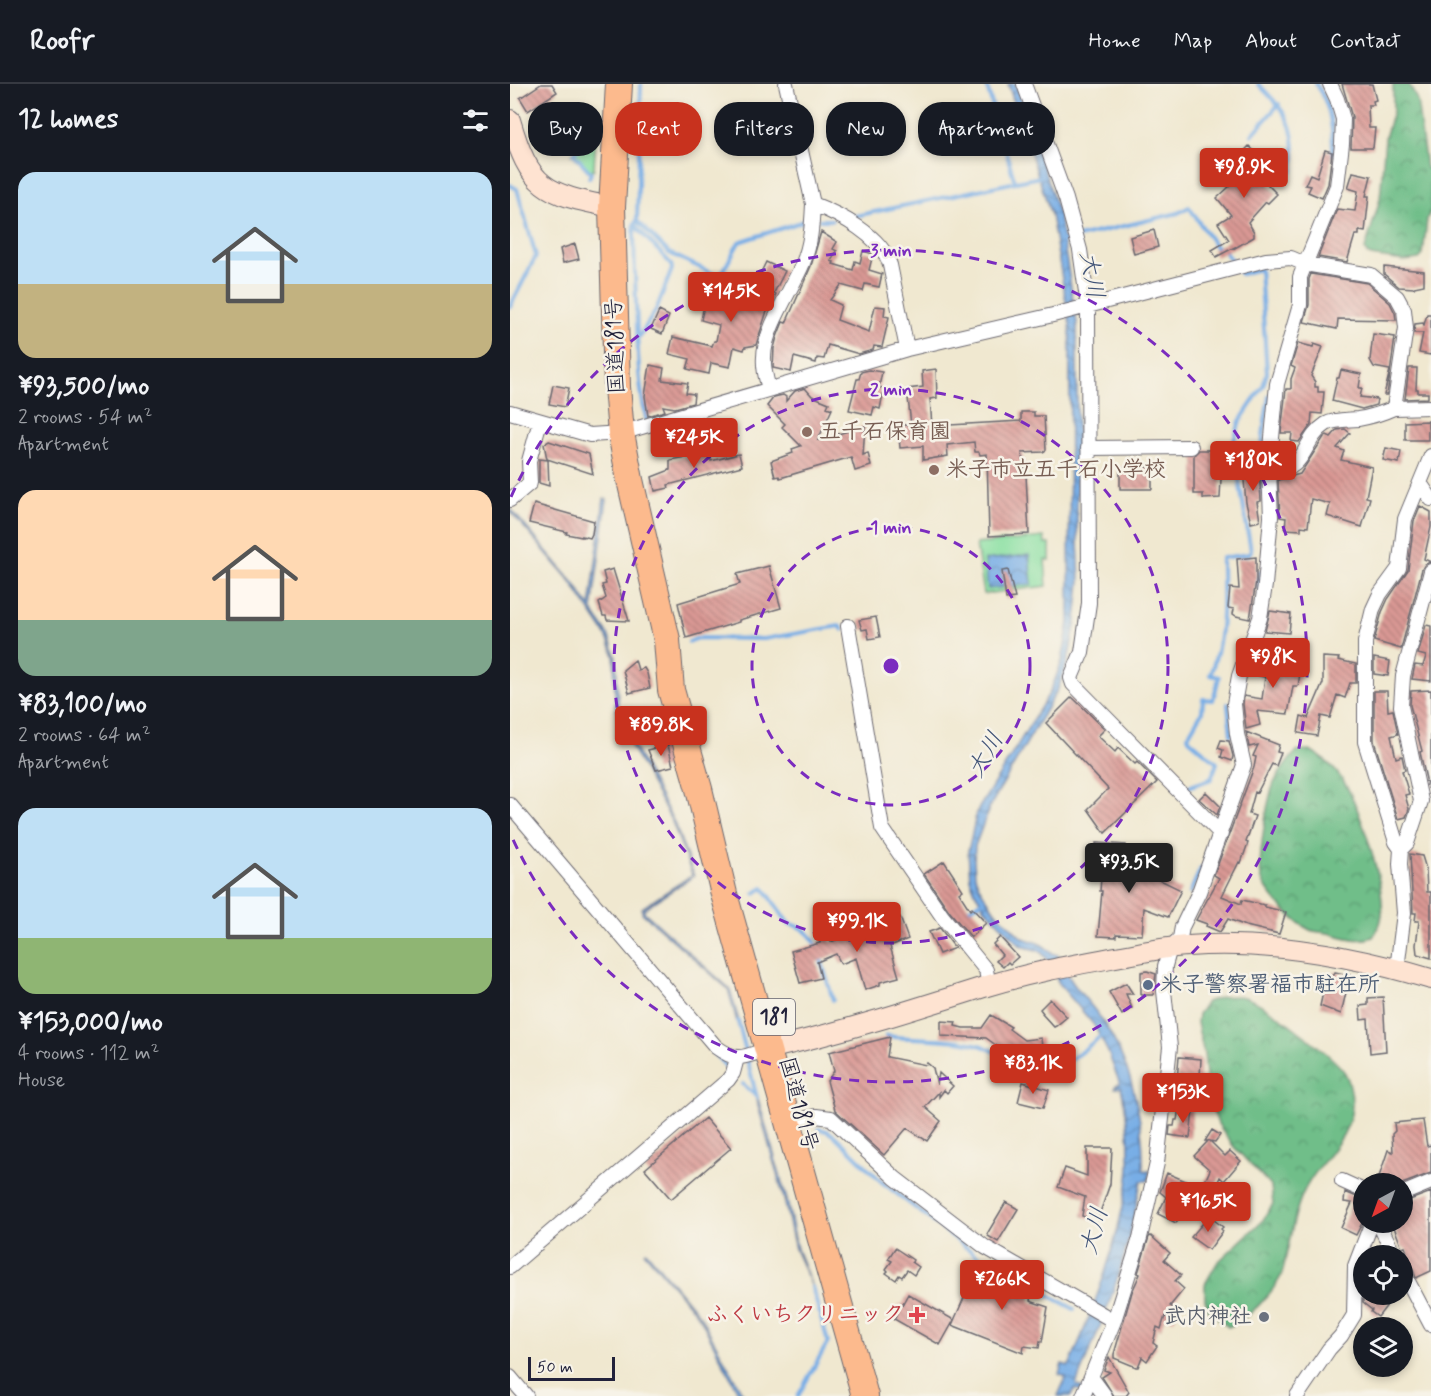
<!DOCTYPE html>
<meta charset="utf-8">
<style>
:root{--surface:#171b24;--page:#242831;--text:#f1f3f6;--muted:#9ea1a6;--line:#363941;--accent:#c8321e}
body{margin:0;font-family:Mynerve,"Klee One",sans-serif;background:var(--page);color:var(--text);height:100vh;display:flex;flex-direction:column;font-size:22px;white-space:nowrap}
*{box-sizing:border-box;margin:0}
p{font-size:20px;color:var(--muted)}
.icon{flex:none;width:33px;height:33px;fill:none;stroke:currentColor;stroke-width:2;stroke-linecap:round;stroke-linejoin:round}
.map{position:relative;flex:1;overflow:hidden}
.drawer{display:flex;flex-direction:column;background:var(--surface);width:510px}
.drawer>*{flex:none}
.guide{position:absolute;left:18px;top:18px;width:570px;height:54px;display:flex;gap:12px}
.needle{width:39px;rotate:221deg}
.fabs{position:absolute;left:843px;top:1089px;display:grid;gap:12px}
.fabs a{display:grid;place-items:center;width:60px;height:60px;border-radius:50%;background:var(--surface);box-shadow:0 3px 9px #0003;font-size:30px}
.scale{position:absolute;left:18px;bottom:15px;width:87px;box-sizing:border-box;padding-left:6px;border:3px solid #22223b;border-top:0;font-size:16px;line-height:21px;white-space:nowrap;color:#22223b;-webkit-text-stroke:4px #f7f3e8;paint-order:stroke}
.price{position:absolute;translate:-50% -51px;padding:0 14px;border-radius:6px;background:var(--accent);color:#fff;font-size:20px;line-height:39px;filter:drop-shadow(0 2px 3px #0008)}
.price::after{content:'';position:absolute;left:50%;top:36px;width:18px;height:14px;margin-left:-9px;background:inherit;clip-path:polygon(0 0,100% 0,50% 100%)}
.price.active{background:#222;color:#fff}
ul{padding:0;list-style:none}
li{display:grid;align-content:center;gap:12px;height:318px;padding:0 18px}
li span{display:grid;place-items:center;height:186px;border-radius:18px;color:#555}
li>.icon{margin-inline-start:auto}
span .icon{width:108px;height:108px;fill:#fffc;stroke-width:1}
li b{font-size:26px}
h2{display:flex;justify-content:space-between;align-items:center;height:72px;padding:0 18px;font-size:26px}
.chip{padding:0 21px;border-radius:24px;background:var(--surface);box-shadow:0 3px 9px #0003;font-size:21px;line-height:54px}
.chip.active{background:var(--accent);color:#fff}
header{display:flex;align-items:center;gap:36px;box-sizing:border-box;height:84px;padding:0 30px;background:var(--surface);border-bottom:2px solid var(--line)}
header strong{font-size:28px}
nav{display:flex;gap:33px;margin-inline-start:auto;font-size:21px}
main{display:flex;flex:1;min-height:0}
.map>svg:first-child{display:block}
.green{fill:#8ae0a3;stroke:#56816f;stroke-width:1.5}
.forest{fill:url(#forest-crowns);stroke:#487062;stroke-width:1.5}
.water{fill:url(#water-waves);stroke:#4d6890;stroke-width:1.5}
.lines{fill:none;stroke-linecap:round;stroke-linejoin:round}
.stream{stroke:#78aee6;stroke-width:4}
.building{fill:url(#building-back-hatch)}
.street-casing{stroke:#6a676f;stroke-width:16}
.secondary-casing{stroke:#6a676f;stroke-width:22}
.highway-casing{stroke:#6a676f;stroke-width:28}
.street{stroke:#fff;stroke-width:14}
.secondary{stroke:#fee3d1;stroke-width:20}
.highway{stroke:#fcba8d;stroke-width:26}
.ring{fill:none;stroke:#7b2cbf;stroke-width:3;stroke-dasharray:10 8}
.education-dot{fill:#8d6e63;stroke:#f7f3e8;stroke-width:2}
.service-dot{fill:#5c6f8a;stroke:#f7f3e8;stroke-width:2}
.health-dot{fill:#e0444e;stroke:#f7f3e8;stroke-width:2}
.worship-dot{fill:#6b7280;stroke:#f7f3e8;stroke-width:2}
.labels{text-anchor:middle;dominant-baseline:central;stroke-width:5;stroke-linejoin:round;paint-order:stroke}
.shield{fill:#f7f3e8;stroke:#62616f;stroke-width:1.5}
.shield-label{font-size:21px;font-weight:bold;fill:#22223b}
.street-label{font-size:22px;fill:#22223b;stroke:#f7f3e8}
.education-label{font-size:22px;font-weight:bold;fill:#785e54;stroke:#f7f3e8;text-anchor:start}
.service-label{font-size:22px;font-weight:bold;fill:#4e5e75;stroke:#f7f3e8;text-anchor:start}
.health-label{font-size:22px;font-weight:bold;fill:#be3a42;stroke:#f7f3e8;text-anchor:end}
.worship-label{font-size:22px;font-weight:bold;fill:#5b616d;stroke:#f7f3e8;text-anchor:end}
.water-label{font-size:24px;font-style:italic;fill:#405377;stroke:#f7f3e8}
.centre{fill:#7b2cbf;stroke:#f7f3e8;stroke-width:3}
.ring-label{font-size:18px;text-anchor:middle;font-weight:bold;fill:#7b2cbf;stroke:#f7f3e8;stroke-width:5;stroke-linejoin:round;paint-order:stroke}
</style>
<header>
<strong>Roofr</strong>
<nav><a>Home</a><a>Map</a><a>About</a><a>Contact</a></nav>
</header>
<main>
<section class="drawer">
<h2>12 homes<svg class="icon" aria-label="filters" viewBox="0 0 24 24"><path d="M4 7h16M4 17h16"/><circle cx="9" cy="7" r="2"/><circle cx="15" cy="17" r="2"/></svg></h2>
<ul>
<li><span style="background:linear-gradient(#bfe0f5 60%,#c2b280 0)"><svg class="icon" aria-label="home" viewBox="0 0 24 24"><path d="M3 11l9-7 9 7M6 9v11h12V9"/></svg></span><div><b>¥93,500/mo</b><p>2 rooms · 54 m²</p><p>Apartment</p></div></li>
<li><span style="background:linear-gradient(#ffd9b3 70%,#7fa58c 0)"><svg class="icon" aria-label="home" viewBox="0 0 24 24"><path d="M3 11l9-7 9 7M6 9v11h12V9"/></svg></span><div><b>¥83,100/mo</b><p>2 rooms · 64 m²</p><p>Apartment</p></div></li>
<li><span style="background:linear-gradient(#bfe0f5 70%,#8fb573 0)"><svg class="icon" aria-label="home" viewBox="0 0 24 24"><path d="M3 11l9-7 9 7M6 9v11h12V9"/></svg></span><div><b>¥153,000/mo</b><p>4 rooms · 112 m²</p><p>House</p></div></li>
</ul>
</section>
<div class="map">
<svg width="921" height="1312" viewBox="0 0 921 1312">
<defs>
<pattern id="forest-crowns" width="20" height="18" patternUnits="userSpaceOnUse" patternTransform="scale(1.5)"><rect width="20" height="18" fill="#6fbe89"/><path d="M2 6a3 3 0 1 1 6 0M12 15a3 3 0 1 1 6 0" fill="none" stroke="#5b9a71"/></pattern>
<pattern id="water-waves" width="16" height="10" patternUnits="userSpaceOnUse" patternTransform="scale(1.5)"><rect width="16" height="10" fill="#78aee6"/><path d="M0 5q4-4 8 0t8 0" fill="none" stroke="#628dbc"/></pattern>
<pattern id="building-back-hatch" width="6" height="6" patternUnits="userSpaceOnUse" patternTransform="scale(1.5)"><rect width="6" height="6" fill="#da9994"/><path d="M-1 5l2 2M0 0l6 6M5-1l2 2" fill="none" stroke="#b07c7a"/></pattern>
</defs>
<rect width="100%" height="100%" fill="#f7f3e8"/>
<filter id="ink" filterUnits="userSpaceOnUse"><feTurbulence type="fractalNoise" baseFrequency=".0167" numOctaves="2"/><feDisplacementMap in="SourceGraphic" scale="12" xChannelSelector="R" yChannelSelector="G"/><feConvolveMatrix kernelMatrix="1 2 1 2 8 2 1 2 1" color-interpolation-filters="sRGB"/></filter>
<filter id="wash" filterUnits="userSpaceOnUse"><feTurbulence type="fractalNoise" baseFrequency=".008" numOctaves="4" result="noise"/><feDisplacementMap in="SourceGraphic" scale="24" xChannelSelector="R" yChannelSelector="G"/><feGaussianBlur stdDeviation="1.35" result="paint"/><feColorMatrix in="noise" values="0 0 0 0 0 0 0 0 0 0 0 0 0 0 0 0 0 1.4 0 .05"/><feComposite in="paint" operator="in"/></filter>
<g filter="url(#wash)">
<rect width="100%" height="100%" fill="#f0e8d0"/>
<path class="green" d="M87 27 84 85 80 89 62 70 73 57Z
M534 453 535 460H540V477L535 476 537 502 474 510 466 460Z"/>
<path class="forest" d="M883 0H899L907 16 916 84 921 87V126L917 135 913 171 909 175 894 177 861 172 857 170 855 165 870 115 875 54 883 27Z
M800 666C814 674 825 684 834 698 850 723 878 807 871 836 870 842 866 848 863 853 848 859 833 853 818 849 812 848 805 848 800 846 784 838 755 809 751 792 748 775 757 713 765 697 771 685 779 676 787 667Z
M711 913C718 913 727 911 734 913 753 917 825 973 835 989 840 998 842 1010 842 1020 842 1051 814 1074 799 1098 785 1120 782 1148 776 1172 774 1179 774 1188 770 1194 761 1211 736 1237 718 1243L699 1226 695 1216V1200L707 1179 753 1136 763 1120 761 1102 724 1063 708 1040 698 1012 694 970 687 939 688 930 697 918Z"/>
<path class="water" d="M498 0H506L549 131 567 239V438L570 498 566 538 558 576 548 605 480 722 465 762 464 777 465 792 470 804 484 826 509 851C516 857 524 856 532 861 539 865 540 870 548 871 552 879 556 888 561 896 569 909 581 920 589 932 621 977 634 1032 633 1086L640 1087 638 1097H631C623 1141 612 1185 596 1227 587 1252 575 1276 566 1301L573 1304 571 1307 565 1305 561 1312H548L556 1293 549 1290 552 1280 559 1282C579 1236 597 1189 609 1139 613 1121 618 1104 619 1085 620 1058 617 1030 611 1003L605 1004V1002L610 1000 598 968 584 941 550 901 536 874 530 867 511 862 483 833 474 823 465 808 460 795 458 767 467 727 540 608 552 577 559 538 560 241 541 131Z
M94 415H97L82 526 98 550 106 573 109 634 165 740 184 792 134 825V828L220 905 230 941 228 942 218 905 132 829V824L182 791 163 740 109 640 105 620 104 572 96 551 60 497 0 427V424L64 499 80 523Z
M519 471 522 500 478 505 475 476Z
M245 1011H247L277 1116 287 1165 303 1205 285 1165 274 1115Z
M136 1167 191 1233 234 1312H230L190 1234 135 1169Z"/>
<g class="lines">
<path class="stream" d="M131 0 127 137 124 141C124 176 126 210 127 244 128 275 129 307 137 337
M476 0 505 98
M748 0C778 29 788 44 783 87
M806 0C821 21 823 45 823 70
M742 51 769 20
M79 94 81 89 64 70C73 60 83 40 88 27
M0 101 7 105 26 172 0 223
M345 132 530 93
M310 136H322
M127 137 159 169 210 193 229 158 297 136V134
M125 142 161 180 162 185 147 224 130 252H127
M551 157 668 129 679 123 705 162 713 166 724 179
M753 409C748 377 754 343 759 312
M749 504 750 488
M179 558 188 554 254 555 330 542 333 546
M718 620 721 651
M673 703 675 704 701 695 707 679 679 655 678 652 692 628 693 615 703 616 709 593 700 591C716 548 712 517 712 474L739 470 741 467 723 360 730 337 753 302 757 289 750 185 731 190 728 186
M245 809 253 804 256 807 278 839C293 843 302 850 308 865
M680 809 691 784
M456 826 473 817
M310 872 323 916
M228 937 236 968
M376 952C407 956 439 953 469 961 489 966 504 984 523 989 552 986 572 968 593 950
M203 968 219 986
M237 975 247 1014
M233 1000 246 1012
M309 1045 317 1047 326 1053 373 1099 466 1171 564 1225
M288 1312 318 1258 302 1203"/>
</g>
<g id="blocks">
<path class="building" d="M31 0H42L47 8 18 27 10 14Z
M832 0H862L866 16 863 17 864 21H858L859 44H865L863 64H841L842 33Z
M739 62 752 74 754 77 750 81 756 88 754 90 762 97 758 101 767 110 758 119 756 118 738 138 744 148V153L725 164V163L706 173 702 166 719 156 708 139 721 131 707 114 719 103 713 97 726 82 723 79Z
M815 66 822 68 818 100 812 114 798 108 801 102 795 101 800 90 807 93Z
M843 88 861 92 856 112H859L855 148 849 147V151H845L837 178 808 173 827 125 845 127 848 107 838 104Z
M644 146 648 163 624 170 620 153Z
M311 148 327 158 323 165 327 167 321 177 324 178 323 180 343 186 345 177 350 179 353 167 363 170 359 186 372 190 369 203 355 200 353 207 331 201 320 216 331 221 327 236 359 248 365 222 375 223 374 232 379 233 372 263 364 262 363 266 349 270 318 261 314 275 307 274 306 279 284 273 281 288 263 284 264 264 267 253 273 238 276 239 301 182Z
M65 160 69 175 53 179 50 165Z
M256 178 275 187 264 209 266 210 256 230 246 261 235 263 234 266 224 263 220 283 201 279 199 290 177 285 180 275 159 270 163 253 202 262 204 257H206L209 241 191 236 197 207 237 217Z
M874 183 914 187V201L904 203V204L889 203 874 190Z
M801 190 857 199 880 219 885 229 886 236 828 235 827 245 794 238 799 221V195Z
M149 227 159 232 152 250 141 245Z
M917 230H921V271L909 269 913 249H904L905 240 913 239 914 241Z
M863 250 885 253 877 311H874L880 286 864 283 860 276Z
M788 259 803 263 804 260 813 263 801 292 805 298V303H808V308H814L812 330 802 329 801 341 789 358 781 357 782 349H771L776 305H781V295L785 284 781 282Z
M140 281 154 284 152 296 178 299 176 309 184 310 183 319 165 324 153 322 155 327 138 332 135 312Z
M899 284H907L906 305H908V309H918V314L895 315Z
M426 285 427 314 420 315 422 342 511 337V328H524V332H534L536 366 533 368 512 369 516 391 519 450 479 452 477 370 470 371 469 368H465L464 358 437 361 438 372 413 376V362L390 364 388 341H401L397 305 413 303 412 287Z
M359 286 372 288 369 303 374 305 370 325 364 323 362 331 339 326 347 295H349L351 288Z
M831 286 851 290 849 304H852L850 313 867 315 866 321 852 325 822 317 827 294H829Z
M43 301 59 304 55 323 39 320Z
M295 304 302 312 319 319 317 323 322 325 308 356 355 342 353 371 358 369 361 382 345 387 341 373 270 394 269 392 265 393 261 377 283 369 282 365 291 362 272 343 275 340 257 322 264 313 273 311 276 313V317L285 307Z
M918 337V356H895V338Z
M835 345 840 349 827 364 834 367 831 376 862 383 856 413 860 414 852 443 817 432 820 420 801 415 798 443 791 442V446L775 445 776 434 770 433 768 396 790 390 814 353 817 351 821 353 827 346Z
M39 357 79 370 83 390 37 375 34 360Z
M876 364 891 367 889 379 873 376Z
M199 366 201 377 229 370 232 382 158 401 159 404 145 407 142 393 160 386V376L181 372 180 369Z
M689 366H710V375H712L710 414 693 415V410H684V371Z
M29 375 38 376 39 402 29 399Z
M749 382 751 417 747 418 750 437 741 439 736 419 733 385H737V383Z
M610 383H642V405H610Z
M24 420 84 437 82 450 80 454 72 452V453L56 450 57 448 19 439Z
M910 422 921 428V443L914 475 921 478 915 480 912 485 891 565 864 557 872 528 878 515 898 486 904 437Z
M746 473V497L740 535 726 532 723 530 724 525 718 524 720 504 729 505 727 475Z
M259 482 271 524 229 536V538L176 554 168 519 230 500 227 490Z
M103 485 119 537 97 536 96 532H93L89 519 96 514 92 501 96 500 93 488Z
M498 486 505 514 496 515 492 487Z
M760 527 781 530 779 549 755 547Z
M366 533 370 553 359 555 357 545 352 546 349 536Z
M916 541 921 542V597L902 595 905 581 913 582 916 572 908 570Z
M766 571 779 573 778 582 791 583 788 602H783L778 630 747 627 750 641 736 645 733 620 734 612 752 615 755 593 749 592 752 572 766 574Z
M813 573 829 574 828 576 846 580V599H840L835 614 827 611 820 634 811 632 807 652 788 649 791 632 798 634 813 599Z
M864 574 880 577 878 592 864 590Z
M125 576 128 586 134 584 137 589 140 604 119 609 113 586Z
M921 606V704H918L910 668 912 667 900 621 901 607Z
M864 607H877L878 627 883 626 888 650 881 652 886 674 892 672 895 686 892 687 899 710 895 711 899 725 896 733 888 735 864 657Z
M562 613 595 645 588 652 605 668 608 664 625 680 627 678 647 698 595 749 578 725 598 705 536 639Z
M736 648 769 661 767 668 771 669 766 682 762 680 747 709 745 708 739 730 745 732 736 758 738 759 731 779 729 778 712 812 731 820 732 816 755 821V823L776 828 769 850 736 842 718 835 710 848 696 842 697 840 686 836 709 794 704 791 744 683 746 673 743 672 748 661 739 663Z
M711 656 719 657 723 672 722 677 711 673 713 666 708 664Z
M158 661 163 682 146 686 138 666Z
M696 708 710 722 707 731 689 715Z
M586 759 616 761 615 788 636 789 671 806 658 833 634 824 632 851 606 850V853L588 852 592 807H590L592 781H587Z
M900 770 912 772 916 785 917 808H921V874L907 870 906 861 909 837H905L906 829H903Z
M434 777 453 806 449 809 460 826 462 824 476 839 461 853 439 827 414 790Z
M385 831 386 835 390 833 398 855 380 862 389 893 370 898V901L355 906 346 874 331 880 326 870 307 878 311 894 290 899 281 867 310 859V857L319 853 321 858Z
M430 844 445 864 429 870 419 848Z
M490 853 508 873 500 880 498 878 493 883 486 877 492 871 483 860Z
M637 887 646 890 643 911H631V888Z
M825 888 840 891 831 930 810 922 817 890 824 891Z
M616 899 623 910H616L622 924 612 931 599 908Z
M873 913 876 967 860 969 858 935 851 936 850 922 858 921V914Z
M540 915 557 933 546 942 544 943 532 930 533 929 530 925Z
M481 931 501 943 499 945 514 956 531 954 533 972 531 978 512 980 476 954 431 952V937L446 938 445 942 453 944H472Z
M380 953 377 973 416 981 417 979 423 984 427 1001 429 989 443 1002 437 1009 434 1006 429 1013V1008L415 1023 431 1037 417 1057 397 1044 374 1071 325 1026 317 997 324 987 319 968Z
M669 973 691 975 690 993 695 994 694 1010 666 1007Z
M513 998 539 1006 533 1024 508 1018Z
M669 1024 683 1026 680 1054 659 1051 660 1042H664L665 1036H667Z
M195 1034 221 1064 161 1115 135 1085Z
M913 1036 917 1062 921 1061V1089L892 1100H877L875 1094 868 1096 878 1066 883 1068 882 1050 885 1047 884 1039Z
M702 1046 710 1051 705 1058 700 1057 715 1072 720 1067 731 1077 714 1097 710 1093 697 1121 679 1114 666 1139 648 1130 656 1113 650 1108 657 1089 692 1104 700 1086 684 1072 698 1057H695Z
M577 1064H602L600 1100 587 1137 572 1132 575 1113 548 1103 555 1084 577 1092Z
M835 1108 854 1116V1135L846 1151 831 1144 842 1119 834 1118Z
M921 1108V1187L906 1194 895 1163 892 1164 882 1138H892V1119Z
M496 1118 508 1125 488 1158 478 1152 477 1150Z
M699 1132 713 1143 711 1145 713 1147 699 1166 681 1153Z
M641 1152 660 1169 654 1176 671 1191 665 1197 674 1205 660 1222 668 1226 664 1236 655 1232 651 1245 647 1243 643 1259 647 1262 637 1277 632 1273 628 1283H626L604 1274V1270L622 1208 630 1190 628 1189 639 1153Z
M385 1164 403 1176 402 1178 409 1183 404 1191 397 1186 392 1193 389 1191 386 1196 376 1189 378 1187 376 1185 382 1177 378 1175Z
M469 1180 522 1203 520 1217 538 1223 532 1258 530 1257 529 1264 514 1262 513 1269 442 1241Z
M398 1210 444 1236 430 1261 384 1235 387 1229 385 1228 390 1220 392 1221Z
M853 1210H874L881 1216 868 1233 861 1228 862 1226 853 1219Z
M599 1273 619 1308 616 1312H604L592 1293 600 1288 594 1286Z"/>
</g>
</g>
<g filter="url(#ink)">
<use href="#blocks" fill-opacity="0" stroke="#6a676f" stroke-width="1.5"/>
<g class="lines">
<g class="street-casing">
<path id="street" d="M276 0 303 120C329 130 372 152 380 181L397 265
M514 0 556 115 570 166 578 222 579 519 572 568 561 594 563 600 711 750
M259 305C256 294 253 284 254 273 254 246 282 205 293 179 301 160 302 141 303 120
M0 328 80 351 111 349 397 265 543 231 756 176 781 174 795 180 861 191 887 213 894 226 896 244 884 324 921 323
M578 364 681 363
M759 389C800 386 790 357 816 340 825 335 838 336 848 335 861 333 873 329 884 324
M910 399 921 415
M0 416 20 399 19 377 30 337
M338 542 372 744 432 832 476 886 479 902
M0 721 206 963C228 979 233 973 258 965
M891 765 886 758 855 658V558L863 525 870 510 889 484 895 435 921 372
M887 885 894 829 890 780 891 765 897 759 911 717 891 622 893 592 921 487
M292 1035 306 1032 321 1034 385 1094 475 1163 604 1237
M832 1097 854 1107
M892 1110 921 1098
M871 1138V1144L885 1172
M0 1183 218 996 223 989 227 974
M892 1186 921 1241
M0 1293 16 1312
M581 1293 595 1312
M573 1312 604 1237 630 1154 647 1079 660 963 654 907 655 882 660 864 670 854 672 843 689 808 734 681 727 650 724 620 729 592 750 534 755 501 761 433 759 386 767 300 790 221V193L827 102 832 60 833 35 827 15 820 0
M787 1312 819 1265 831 1252 844 1231 845 1182 862 1138"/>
</g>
<g class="secondary-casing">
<path id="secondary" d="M0 36C20 104 34 110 102 123
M258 965C333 948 405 925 477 902 519 889 563 881 606 873 630 869 654 863 678 862 759 856 844 872 921 895"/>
</g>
<g class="highway-casing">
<path id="highway" d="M109 0 102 123 107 303 111 349 120 396 157 556 161 606 189 705 214 810 355 1312"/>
</g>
<use href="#street" class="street"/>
<use href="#secondary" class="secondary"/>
<use href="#highway" class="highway"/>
</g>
</g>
<g class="ring">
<circle cx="381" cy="582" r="139"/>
<circle cx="381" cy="582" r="277"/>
<path d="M1 413A416 416 0 1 1 1 751"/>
</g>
<g class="education-dot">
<circle cx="297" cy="348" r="6"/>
<circle cx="424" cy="386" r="6"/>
</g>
<circle class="service-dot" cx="638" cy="901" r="6"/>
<path class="health-dot" d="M404 1222h6v6h6v6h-6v6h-6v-6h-6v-6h6z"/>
<circle class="worship-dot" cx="754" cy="1233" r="6"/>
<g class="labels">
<rect class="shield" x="243" y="915" width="42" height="36" rx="4.5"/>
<g class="shield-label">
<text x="264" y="933">181</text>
</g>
<g class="street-label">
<text transform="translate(106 262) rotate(-92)">国道181号</text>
<text transform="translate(288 1020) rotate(75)">国道181号</text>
</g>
<g class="education-label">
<text x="309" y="348">五千石保育園</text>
<text x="436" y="386">米子市立五千石小学校</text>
</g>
<g class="service-label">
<text x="650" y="901">米子警察署福市駐在所</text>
</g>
<g class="health-label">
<text x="394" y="1231">ふくいちクリニック</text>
</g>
<g class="worship-label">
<text x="742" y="1233">武内神社</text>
</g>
<g class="water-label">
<text transform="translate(581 191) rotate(80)">大川</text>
<text transform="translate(476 671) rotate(-60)">大川</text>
<text transform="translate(585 1147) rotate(-75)">大川</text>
</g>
</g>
<circle cx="381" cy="582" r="9" class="centre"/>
<g class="ring-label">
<text x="381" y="172">3 min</text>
<text x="381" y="311">2 min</text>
<text x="381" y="449">1 min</text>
</g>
</svg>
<div class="fabs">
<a><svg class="needle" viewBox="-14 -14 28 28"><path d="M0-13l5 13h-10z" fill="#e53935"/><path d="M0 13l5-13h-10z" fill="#9ea1a6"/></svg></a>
<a><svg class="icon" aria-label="locate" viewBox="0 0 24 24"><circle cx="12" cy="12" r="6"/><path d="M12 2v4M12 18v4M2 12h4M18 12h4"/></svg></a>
<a><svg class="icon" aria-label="layers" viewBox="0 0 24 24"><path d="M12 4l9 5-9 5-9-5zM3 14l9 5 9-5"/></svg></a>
</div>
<div class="scale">50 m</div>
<b class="price" style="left:734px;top:115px">¥98.9K</b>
<b class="price" style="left:221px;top:239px">¥145K</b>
<b class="price" style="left:184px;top:385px">¥245K</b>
<b class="price" style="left:743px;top:408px">¥180K</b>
<b class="price" style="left:763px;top:605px">¥98K</b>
<b class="price" style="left:151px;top:673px">¥89.8K</b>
<b class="price active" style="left:619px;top:810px">¥93.5K</b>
<b class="price" style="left:347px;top:869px">¥99.1K</b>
<b class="price" style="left:523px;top:1011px">¥83.1K</b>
<b class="price" style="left:673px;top:1040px">¥153K</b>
<b class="price" style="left:698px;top:1149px">¥165K</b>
<b class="price" style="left:492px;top:1227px">¥266K</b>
<div class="guide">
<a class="chip">Buy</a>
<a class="chip active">Rent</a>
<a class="chip">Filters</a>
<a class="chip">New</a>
<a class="chip">Apartment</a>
</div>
</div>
</main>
